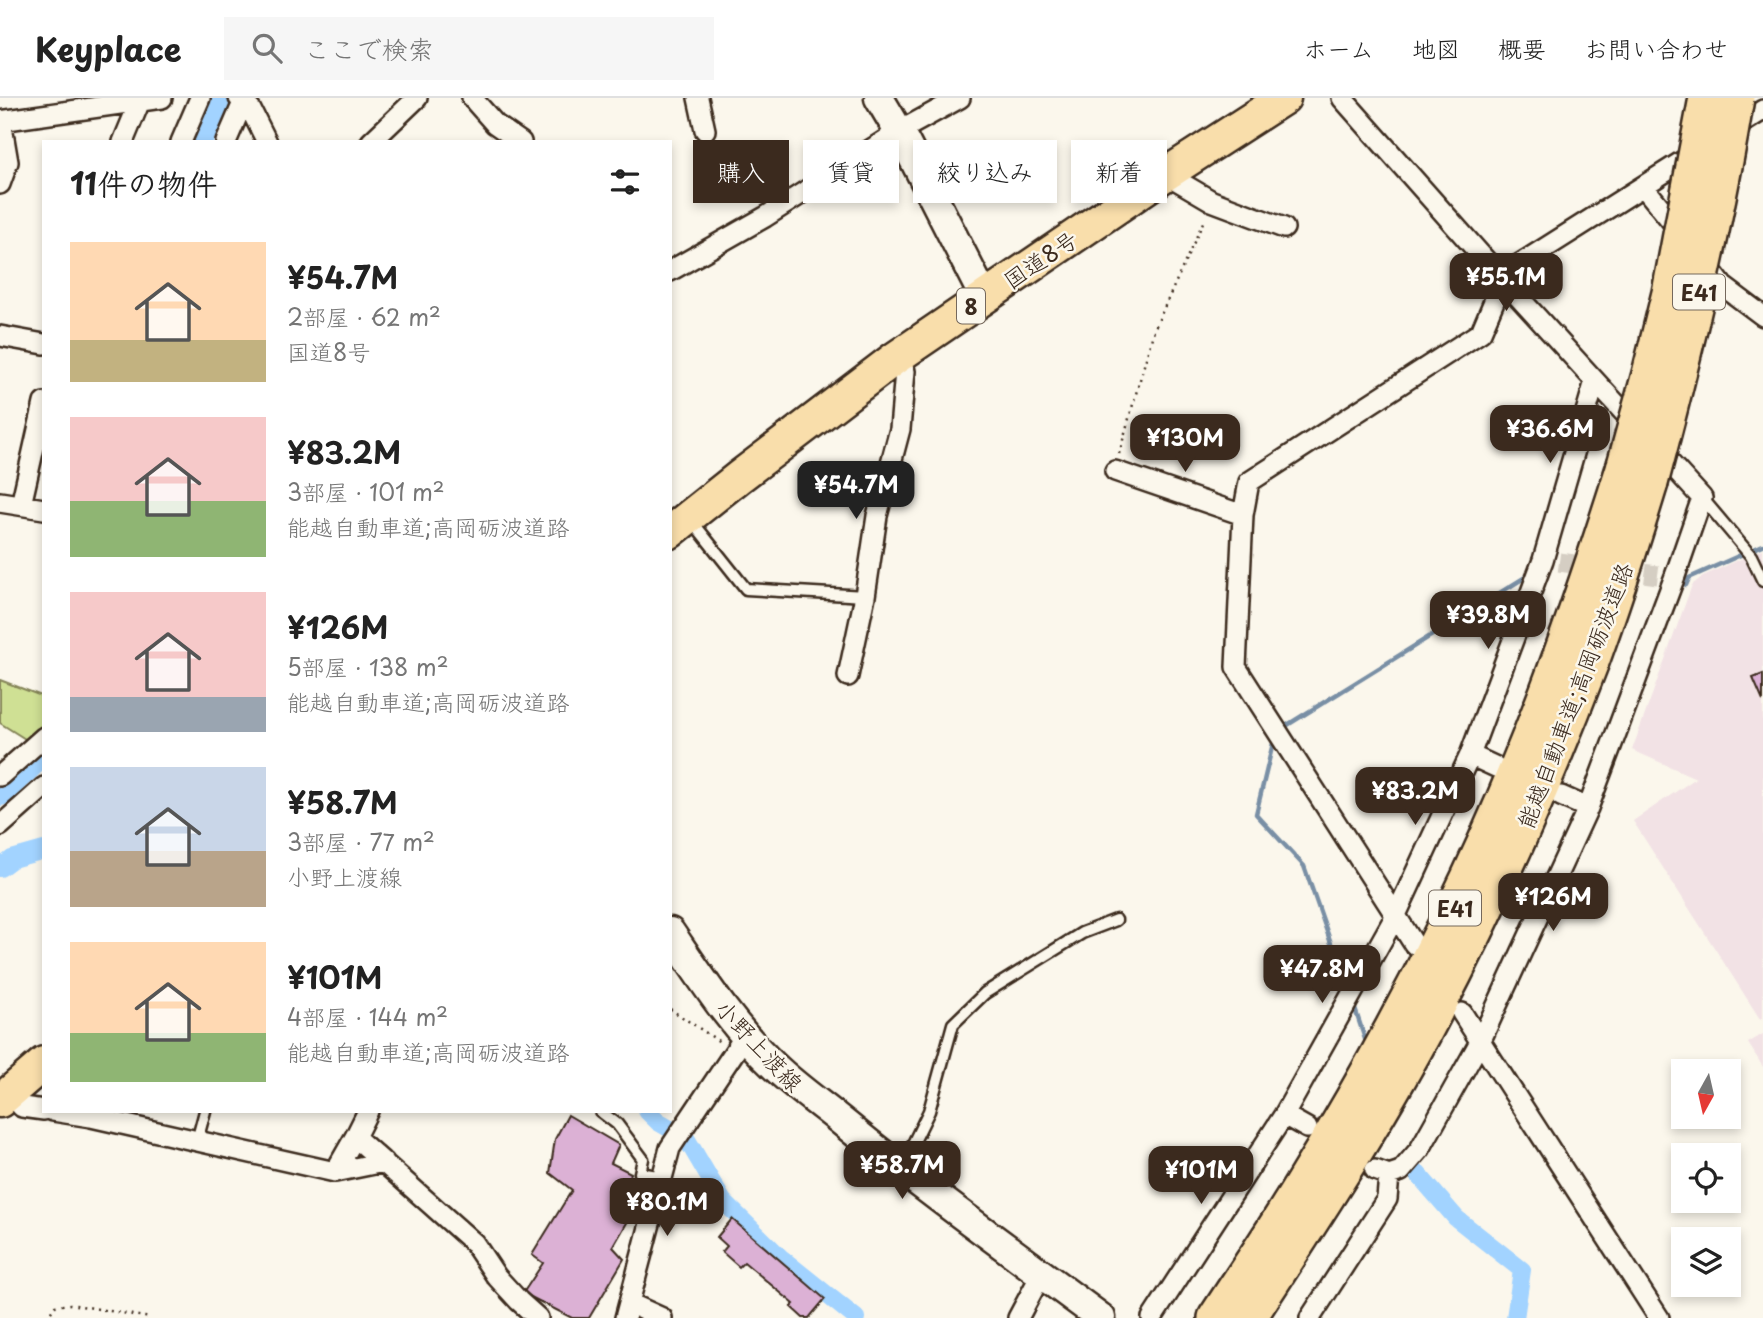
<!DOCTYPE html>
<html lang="ja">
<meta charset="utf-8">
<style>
:root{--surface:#fff;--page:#f6f6f6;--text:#222;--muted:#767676;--line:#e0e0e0;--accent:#3b2a1e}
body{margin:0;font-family:"Playpen Sans","Klee One",sans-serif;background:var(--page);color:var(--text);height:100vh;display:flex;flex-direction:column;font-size:26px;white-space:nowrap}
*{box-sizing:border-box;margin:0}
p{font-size:23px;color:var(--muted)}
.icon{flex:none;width:38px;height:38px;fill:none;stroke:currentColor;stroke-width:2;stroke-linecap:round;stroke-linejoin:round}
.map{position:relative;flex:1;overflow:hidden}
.panel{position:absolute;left:42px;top:42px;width:630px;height:973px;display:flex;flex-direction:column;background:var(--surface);border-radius:0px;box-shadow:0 4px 10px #0003}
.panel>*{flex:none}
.top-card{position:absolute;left:693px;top:42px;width:665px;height:63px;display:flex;gap:14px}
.needle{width:46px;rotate:188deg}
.fabs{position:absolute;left:1671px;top:961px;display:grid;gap:14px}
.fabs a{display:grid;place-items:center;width:70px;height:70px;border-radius:0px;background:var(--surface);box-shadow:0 4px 10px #0003;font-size:35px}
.price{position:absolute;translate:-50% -60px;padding:0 16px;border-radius:14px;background:var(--accent);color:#fff;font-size:23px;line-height:46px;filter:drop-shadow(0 2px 4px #0008)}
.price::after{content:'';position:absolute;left:50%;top:42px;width:21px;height:16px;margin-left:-10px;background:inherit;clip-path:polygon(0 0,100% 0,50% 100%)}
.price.selected{background:#222;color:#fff}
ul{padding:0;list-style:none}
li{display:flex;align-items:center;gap:21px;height:175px;padding:0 28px}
li span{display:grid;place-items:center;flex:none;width:196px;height:140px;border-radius:0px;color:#555}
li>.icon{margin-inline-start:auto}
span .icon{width:84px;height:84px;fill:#fffc;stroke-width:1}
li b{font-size:30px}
h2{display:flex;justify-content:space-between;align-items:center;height:84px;padding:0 28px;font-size:30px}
.chip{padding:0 24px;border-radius:0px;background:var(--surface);box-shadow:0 4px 10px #0003;font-size:24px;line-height:63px}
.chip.selected{background:var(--accent);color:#fff}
header{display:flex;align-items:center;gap:42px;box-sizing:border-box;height:98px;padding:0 35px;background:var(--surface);border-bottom:2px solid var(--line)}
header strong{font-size:33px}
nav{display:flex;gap:38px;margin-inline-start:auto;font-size:24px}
.search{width:490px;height:63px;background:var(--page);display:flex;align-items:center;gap:18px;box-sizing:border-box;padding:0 24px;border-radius:0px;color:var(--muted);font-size:26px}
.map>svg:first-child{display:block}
.built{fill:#f2e2e5}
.green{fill:#cfe094;stroke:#858559;stroke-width:2}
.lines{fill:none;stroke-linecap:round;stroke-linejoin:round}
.stream{stroke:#798fa5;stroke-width:4.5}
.canal{stroke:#a2d3ff;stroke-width:18}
.river{stroke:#a2d3ff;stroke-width:28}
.building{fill:#dcb1d5;stroke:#3b2a1e;stroke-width:2}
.minor-tunnel{stroke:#d5cec3;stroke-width:19;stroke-dasharray:19 10;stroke-linecap:butt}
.service-casing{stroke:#3b2a1e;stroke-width:15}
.minor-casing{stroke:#3b2a1e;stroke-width:24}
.secondary-casing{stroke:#3b2a1e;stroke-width:33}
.trunk-casing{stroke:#3b2a1e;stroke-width:37}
.motorway-casing{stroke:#3b2a1e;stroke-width:40}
.path{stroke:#3b2a1e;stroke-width:2.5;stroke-dasharray:2 5;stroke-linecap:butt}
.service{stroke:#fbf7ec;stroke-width:10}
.minor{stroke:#fbf7ec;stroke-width:19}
.secondary{stroke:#fbf7ec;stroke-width:28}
.trunk{stroke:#f9deab;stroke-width:32}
.motorway{stroke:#f9deab;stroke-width:35}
.motorway-bridge-casing{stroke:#3b2a1e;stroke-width:40;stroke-linecap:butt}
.motorway-bridge{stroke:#f9deab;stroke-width:35}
.labels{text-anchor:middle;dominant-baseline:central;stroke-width:5;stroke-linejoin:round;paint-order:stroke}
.shield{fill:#fbf7ec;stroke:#75685c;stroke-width:2}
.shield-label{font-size:21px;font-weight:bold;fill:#3b2a1e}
.street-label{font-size:23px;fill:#3b2a1e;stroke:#fbf7ec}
</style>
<header>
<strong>Keyplace</strong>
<div class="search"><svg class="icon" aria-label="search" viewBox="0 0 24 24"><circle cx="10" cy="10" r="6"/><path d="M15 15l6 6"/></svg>ここで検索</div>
<nav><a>ホーム</a><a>地図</a><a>概要</a><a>お問い合わせ</a></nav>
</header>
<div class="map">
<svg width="1763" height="1220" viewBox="0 0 1763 1220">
<rect width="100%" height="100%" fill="#fbf7ec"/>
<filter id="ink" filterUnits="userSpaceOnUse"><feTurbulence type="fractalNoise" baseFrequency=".0143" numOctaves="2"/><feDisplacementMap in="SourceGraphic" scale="14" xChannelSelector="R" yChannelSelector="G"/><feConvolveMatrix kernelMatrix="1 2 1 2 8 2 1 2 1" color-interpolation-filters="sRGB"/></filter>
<g filter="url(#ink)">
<path class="built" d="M1763 451V919L1760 921 1633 723 1696 680 1632 652 1692 487 1703 478Z
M1763 936V969L1748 945Z"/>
<path class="green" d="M0 582 44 599V629L30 644 0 625Z"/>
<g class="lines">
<path class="stream" d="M1686 487 1689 480 1763 447
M1281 631 1527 478
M1274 641 1256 716 1304 768 1347 891
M1353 905 1367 947"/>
<path class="canal" d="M0 770 12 761 44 752
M647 1013 658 1024 686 1040 723 1103 780 1159 856 1220
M1417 1075 1456 1120 1522 1172 1515 1220"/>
<path class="river" d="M198 44 218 0
M0 694 44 653"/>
</g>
<path class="building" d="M1763 576V603L1753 580Z
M568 1017 619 1047 611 1065 631 1075 625 1092 640 1102 613 1149 624 1161 589 1220H572L523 1195 543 1165 532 1157 572 1092 550 1075 555 1041Z
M732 1121 825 1201 809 1220H803L791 1209 794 1206 744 1164 739 1169 722 1154 727 1148 717 1139Z"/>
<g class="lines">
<path class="minor-tunnel" d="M1559 464 1658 477"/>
<g class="service-casing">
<path id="service" d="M1703 401 1751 458 1763 483
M692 423 746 491 865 498
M600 1013 617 1026 643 1061 640 1075 663 1079
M197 1043 205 1013
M902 1068 929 1013 953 926 985 895 1082 835 1116 822"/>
</g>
<g class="minor-casing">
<path id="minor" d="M239 0 251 12 267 44
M472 0 495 26 521 44
M698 0 705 32
M1342 0 1503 182 1702 400 1675 478 1588 710 1481 942 1420 1051 1401 1073 1389 1077 1375 1072
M0 23 162 0
M1728 34 1763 12
M123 44 140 3
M181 44 200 0
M226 44 245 0
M371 44 417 0
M1166 76 1212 103 1284 130
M0 86 8 64 1 23
M1643 88 1682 136
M1703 162 1723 188 1763 218
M670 173 765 119 898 34 960 0
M0 238 44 246
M1115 373 1243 417
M0 404 44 411
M21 407 44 305
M848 578 865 498 877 418 900 331 905 273 894 261
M1470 657 1496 669
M0 678 44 639
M1561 698 1588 710
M0 728 44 689
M1414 846 1236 569 1243 417 1249 384 1481 234 1503 182 1512 171 1697 54
M1462 915 1659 1220
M10 995 22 1009 44 1012
M53 1013 91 1019 335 1074 355 1039
M368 1013 355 1039 474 1145 496 1178 519 1203 538 1220
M1284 1017 1307 1030
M335 1074 384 1064
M629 1205 662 1220
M625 1220 670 1050 745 938
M1018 1220 1042 1175
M1152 1220 1284 1017 1396 817 1470 657 1543 462 1595 283
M1310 1220 1387 1101 1389 1077"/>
</g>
<g class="secondary-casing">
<path id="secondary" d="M879 0 905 44 984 199
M670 834C702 881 733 930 775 969 797 990 822 1007 845 1026 928 1094 1015 1156 1101 1220"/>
</g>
<g class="trunk-casing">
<path id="trunk" d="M670 434 739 379 894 261 1166 76 1284 0
M0 1003 44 965"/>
</g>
<g class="motorway-casing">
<path id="motorway" d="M1216 1220C1246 1174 1277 1129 1305 1082 1358 996 1407 907 1451 817 1523 672 1577 520 1625 367
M1248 1220C1310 1125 1372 1031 1425 932 1489 812 1544 688 1592 561 1613 503 1632 444 1650 385"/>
</g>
<path class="path" d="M1119 356 1154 232 1205 120
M670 911 720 944
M47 1220 55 1208 70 1206 150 1220"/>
<use href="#service" class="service"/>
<use href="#minor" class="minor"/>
<use href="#secondary" class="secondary"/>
<use href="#trunk" class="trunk"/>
<use href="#motorway" class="motorway"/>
<g class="motorway-bridge-casing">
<path id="motorway-bridge" d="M1625 367 1650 276 1670 195 1707 0
M1650 385C1684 258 1715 130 1736 0"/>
</g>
<use href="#motorway-bridge" class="motorway-bridge"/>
</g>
</g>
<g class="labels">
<g class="shield">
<rect x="1673" y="176.5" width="52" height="35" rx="5"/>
<rect x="957" y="190.5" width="28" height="35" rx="5"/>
<rect x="1429" y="792.5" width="52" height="35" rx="5"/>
</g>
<g class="shield-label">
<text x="1699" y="194">E41</text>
<text x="971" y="208">8</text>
<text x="1455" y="810">E41</text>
</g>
<g class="street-label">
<text transform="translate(1040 161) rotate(-34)">国道8号</text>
<text transform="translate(1574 597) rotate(-69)">能越自動車道;高岡砺波道路</text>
<text transform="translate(760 947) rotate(47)">小野上渡線</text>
</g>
</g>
</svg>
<div class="fabs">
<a><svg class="needle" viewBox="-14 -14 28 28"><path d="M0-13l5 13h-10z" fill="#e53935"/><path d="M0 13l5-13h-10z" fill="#767676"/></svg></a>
<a><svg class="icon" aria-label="locate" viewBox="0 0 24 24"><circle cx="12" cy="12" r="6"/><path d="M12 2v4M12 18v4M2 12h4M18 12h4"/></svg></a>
<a><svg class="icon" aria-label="layers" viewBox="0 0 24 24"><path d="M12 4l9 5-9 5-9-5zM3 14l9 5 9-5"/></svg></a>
</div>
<b class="price" style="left:1506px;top:215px">¥55.1M</b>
<b class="price" style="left:1550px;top:367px">¥36.6M</b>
<b class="price" style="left:1185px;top:376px">¥130M</b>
<b class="price selected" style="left:856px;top:423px">¥54.7M</b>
<b class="price" style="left:1488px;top:553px">¥39.8M</b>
<b class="price" style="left:1415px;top:729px">¥83.2M</b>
<b class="price" style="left:1553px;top:835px">¥126M</b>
<b class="price" style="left:1322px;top:907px">¥47.8M</b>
<b class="price" style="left:902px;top:1103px">¥58.7M</b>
<b class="price" style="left:1201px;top:1108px">¥101M</b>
<b class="price" style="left:667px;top:1140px">¥80.1M</b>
<div class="top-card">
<a class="chip selected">購入</a>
<a class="chip">賃貸</a>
<a class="chip">絞り込み</a>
<a class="chip">新着</a>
</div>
<section class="panel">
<h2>11件の物件<svg class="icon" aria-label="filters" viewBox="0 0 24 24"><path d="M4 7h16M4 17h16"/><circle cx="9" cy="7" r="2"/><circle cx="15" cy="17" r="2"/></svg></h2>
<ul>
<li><span style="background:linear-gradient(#ffd9b3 70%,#c2b280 0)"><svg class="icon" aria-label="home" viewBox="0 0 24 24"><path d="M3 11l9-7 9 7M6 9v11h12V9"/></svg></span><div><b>¥54.7M</b><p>2部屋 · 62 m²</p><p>国道8号</p></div></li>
<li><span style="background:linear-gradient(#f6c9c9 60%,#8fb573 0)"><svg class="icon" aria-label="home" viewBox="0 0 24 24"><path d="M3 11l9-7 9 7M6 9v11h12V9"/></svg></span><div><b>¥83.2M</b><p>3部屋 · 101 m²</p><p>能越自動車道;高岡砺波道路</p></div></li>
<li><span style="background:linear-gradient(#f6c9c9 75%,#9aa5b1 0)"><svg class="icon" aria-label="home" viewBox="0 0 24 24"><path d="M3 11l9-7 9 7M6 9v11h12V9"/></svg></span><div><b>¥126M</b><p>5部屋 · 138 m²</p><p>能越自動車道;高岡砺波道路</p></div></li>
<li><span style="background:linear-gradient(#c9d6e8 60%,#b9a48a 0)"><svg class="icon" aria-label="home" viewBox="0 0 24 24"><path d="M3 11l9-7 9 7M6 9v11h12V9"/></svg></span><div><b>¥58.7M</b><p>3部屋 · 77 m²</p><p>小野上渡線</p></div></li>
<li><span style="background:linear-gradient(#ffd9b3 65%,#8fb573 0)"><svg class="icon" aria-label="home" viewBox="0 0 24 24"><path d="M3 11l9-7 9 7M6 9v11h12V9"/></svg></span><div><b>¥101M</b><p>4部屋 · 144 m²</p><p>能越自動車道;高岡砺波道路</p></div></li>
</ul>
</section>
</div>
